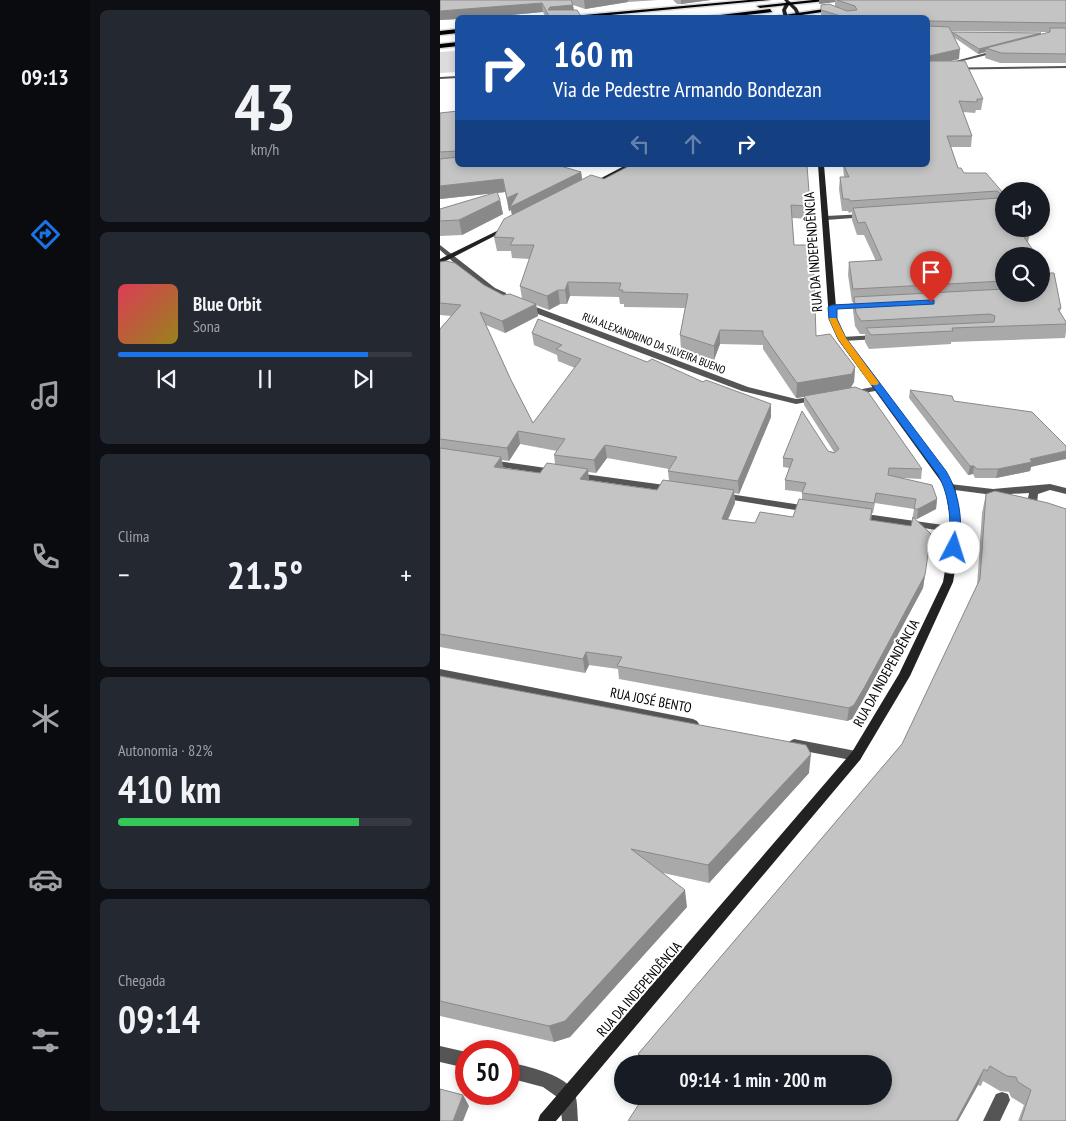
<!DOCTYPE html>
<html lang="pt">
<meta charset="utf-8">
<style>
:root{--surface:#171b24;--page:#242831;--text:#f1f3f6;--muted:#9ea1a6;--line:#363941;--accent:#1a73e8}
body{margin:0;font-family:"PT Sans Narrow",sans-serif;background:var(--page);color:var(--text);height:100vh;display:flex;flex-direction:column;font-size:19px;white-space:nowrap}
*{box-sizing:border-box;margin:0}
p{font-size:16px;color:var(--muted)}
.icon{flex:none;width:28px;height:28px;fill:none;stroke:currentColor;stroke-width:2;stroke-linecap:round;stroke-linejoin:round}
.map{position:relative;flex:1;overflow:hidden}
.drawer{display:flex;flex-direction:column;gap:10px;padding:10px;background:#0d0f14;width:350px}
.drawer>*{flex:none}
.banner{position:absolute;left:15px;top:15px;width:475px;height:152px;border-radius:8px;box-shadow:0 2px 8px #0003;background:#1a4fa0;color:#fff;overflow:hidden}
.controls{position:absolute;left:555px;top:182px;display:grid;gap:10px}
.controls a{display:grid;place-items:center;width:55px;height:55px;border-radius:50%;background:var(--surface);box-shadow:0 2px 8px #0003;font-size:25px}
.speed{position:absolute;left:15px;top:1040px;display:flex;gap:10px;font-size:25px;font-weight:700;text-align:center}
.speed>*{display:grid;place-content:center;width:65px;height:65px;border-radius:50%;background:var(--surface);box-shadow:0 2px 8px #0003;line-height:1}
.speed .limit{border:8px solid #d22;background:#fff;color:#111}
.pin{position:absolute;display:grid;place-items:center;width:42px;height:42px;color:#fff;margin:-51px -21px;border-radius:50% 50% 50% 0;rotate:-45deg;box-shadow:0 0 5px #0007}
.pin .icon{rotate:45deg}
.me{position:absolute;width:55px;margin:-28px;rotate:5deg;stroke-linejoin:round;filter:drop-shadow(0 0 4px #0008)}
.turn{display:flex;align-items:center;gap:18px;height:105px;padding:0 15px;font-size:22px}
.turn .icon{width:65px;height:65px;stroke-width:2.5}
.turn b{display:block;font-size:35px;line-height:42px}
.lanes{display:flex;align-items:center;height:48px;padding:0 15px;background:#0003;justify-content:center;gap:25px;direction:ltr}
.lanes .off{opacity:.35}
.big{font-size:38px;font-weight:700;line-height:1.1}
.drawer .card{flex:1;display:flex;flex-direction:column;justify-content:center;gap:8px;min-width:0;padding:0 18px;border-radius:8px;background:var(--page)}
.drawer .dial{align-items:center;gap:0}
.dial b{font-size:65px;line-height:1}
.song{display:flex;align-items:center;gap:15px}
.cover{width:60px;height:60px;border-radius:8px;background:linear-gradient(135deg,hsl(350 70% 55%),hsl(50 70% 35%))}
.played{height:5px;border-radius:2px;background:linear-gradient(90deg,var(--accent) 85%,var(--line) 85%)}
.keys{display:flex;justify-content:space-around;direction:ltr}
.heat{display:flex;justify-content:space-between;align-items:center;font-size:28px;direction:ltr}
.charge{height:8px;border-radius:4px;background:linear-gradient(90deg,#34c759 82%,var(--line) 0)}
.trip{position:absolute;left:174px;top:1055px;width:278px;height:50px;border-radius:25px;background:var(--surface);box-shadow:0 2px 8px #0003;font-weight:700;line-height:50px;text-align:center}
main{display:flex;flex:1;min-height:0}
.menu{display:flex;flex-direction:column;width:90px;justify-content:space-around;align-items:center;background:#090b0e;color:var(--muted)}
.menu .icon{width:35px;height:35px}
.menu .active{color:var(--accent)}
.menu b{font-size:22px;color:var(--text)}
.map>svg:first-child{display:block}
.green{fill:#dcdcdc}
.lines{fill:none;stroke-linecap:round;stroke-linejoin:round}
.primary-casing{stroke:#dbdbdb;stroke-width:3}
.minor{fill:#555;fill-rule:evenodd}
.tertiary{fill:#555;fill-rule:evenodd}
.secondary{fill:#222;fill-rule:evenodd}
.primary{fill:#000;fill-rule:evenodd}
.wall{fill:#a9a9a9;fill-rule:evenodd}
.shaded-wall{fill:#898989}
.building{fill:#c4c4c4;stroke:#898989}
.route{fill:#1a73e8;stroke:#114b97}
.slow{fill:#f59e0b}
.labels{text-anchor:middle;stroke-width:4;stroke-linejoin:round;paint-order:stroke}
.far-street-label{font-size:11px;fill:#000;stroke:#fff}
.street-label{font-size:14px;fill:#000;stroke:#fff}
</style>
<main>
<nav class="menu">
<b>09:13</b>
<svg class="icon active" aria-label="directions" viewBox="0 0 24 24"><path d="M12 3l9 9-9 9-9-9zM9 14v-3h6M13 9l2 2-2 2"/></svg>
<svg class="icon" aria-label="music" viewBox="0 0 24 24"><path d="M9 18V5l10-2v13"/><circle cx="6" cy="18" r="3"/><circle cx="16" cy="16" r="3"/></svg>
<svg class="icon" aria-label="phone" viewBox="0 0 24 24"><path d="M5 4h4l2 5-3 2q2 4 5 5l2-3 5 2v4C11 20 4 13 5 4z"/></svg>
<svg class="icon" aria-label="climate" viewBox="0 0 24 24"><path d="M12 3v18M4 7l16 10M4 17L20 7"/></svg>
<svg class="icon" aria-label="car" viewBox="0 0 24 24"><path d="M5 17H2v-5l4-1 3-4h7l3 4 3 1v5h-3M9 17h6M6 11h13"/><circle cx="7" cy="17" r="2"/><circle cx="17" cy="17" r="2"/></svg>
<svg class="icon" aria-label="filters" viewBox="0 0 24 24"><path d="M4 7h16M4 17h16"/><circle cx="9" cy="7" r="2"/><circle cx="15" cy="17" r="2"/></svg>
</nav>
<section class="drawer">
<div class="card dial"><b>43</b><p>km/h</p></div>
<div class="card">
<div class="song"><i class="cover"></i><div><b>Blue Orbit</b><p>Sona</p></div></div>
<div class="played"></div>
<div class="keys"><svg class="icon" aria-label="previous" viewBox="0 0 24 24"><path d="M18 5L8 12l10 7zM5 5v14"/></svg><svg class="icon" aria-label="pause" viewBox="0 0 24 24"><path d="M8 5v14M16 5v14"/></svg><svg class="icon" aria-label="next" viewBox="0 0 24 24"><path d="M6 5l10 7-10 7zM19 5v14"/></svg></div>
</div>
<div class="card"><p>Clima</p>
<div class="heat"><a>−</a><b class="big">21.5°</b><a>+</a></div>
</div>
<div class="card"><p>Autonomia · 82%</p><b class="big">410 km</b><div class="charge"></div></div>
<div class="card"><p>Chegada</p><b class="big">09:14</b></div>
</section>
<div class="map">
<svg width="626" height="1121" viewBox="0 0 626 1121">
<rect width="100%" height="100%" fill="#fff"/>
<path class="green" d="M16 51 17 72 0 73V52Z"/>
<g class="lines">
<g class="primary-casing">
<path id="primary" d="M309 0H330L138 18H111Z
M373 0H394L320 8 317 6Z
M398 7 396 10 341 18H324Z
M330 9 332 12 279 18H255Z
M18 29V33L0 35V31Z
M18 42V46L0 48V44Z"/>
</g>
<path class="minor" d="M557 50 559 52 506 65 504 64Z
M18 76V78L0 79V77Z
M425 214 428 216 427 217 386 220 383 218 386 216Z
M0 245 55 288 66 293V297C49 298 14 262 0 250Z
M426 303 430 305 429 307 392 309 388 307 392 305Z
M82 304H88L308 387 356 399 378 396 382 398 378 400 356 404 302 391 82 308Z
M437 335H440V339L402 341 398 339 402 337Z
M438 386 442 388 441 390 412 395 408 393 412 391Z
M50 460 113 469 118 472 113 475 47 465 46 463Z
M137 473 232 486 237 489 232 492 134 478 132 476Z
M510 484 553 489 610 484 626 488V494L610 490 598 494 597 503 602 511 597 514 594 513 587 503 589 493 553 495 507 489 505 487 507 485Z
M283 493 368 506 373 509 368 512 280 498 278 496 280 494Z
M419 513 517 527 522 530 517 533 416 518 414 516Z
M0 669 253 719 257 721 259 724 257 727 253 729 0 677Z
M354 739 416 751 420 752 422 756 420 760 416 761 354 749 350 747 348 744 350 741Z
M0 1046 26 1052V1068L0 1062Z
M69 1062C88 1067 121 1073 133 1090 138 1097 137 1112 138 1121H122L120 1099 103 1087 69 1078Z
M562 1092 568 1094 570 1100 560 1121H543L556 1094Z"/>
<path class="tertiary" d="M626 66V68L488 70V68Z"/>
<path class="secondary" d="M344 0H348L357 8 362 18H358L354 10 349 5 346 10 348 18H344L342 10 346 2Z
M186 165H193L153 186 148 185Z
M378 165H384L397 319 406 339 505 472 515 487 522 530 513 582 470 676 420 760 116 1121H98L100 1115 412 752 459 674 503 582 512 530 505 487 399 341 389 319Z
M67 226 72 227 0 264V259Z"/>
<use href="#primary" class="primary"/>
</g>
<path class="wall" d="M0 0H218L188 2 145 9 133 5 134 10 142 18H106L103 12 36 18H18V19L0 20Z
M233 0H271L241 4H237Z
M379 0H626V63H560L545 58 546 52 538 54 515 38 519 59 508 61 543 99 541 110H536L535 113 523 112 532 136 531 147H511L518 168 524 173H546L590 233 588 242 564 256V294H601V263L621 308 620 312 626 322V332L625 338 511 342V344L429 349 425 342V334H420L415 326 413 310V302H412L408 275 409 262 436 261 424 235H417L412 220V212L409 213 408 211H402L399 189 400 177H404L403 165H488V18H381V5L395 6V2L379 4ZM511 31 609 32 601 35V33L512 32Z
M18 111V165L141 172 142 180 164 179 370 206V219L352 218 354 245 376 336 415 367 414 382 411 387 482 469 481 479 463 478 497 499 496 509 477 519H475L485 575 483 588 412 719 407 721 179 679 178 669 149 665 145 673 0 647V329L11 316 0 315V262L63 295 82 299 80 286 90 259 72 258 71 251H57L54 237 72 215 71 210 69 211 65 192 57 193 60 200 63 214 22 235 0 236V209L55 193 0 199V113ZM130 296 179 297 180 304H184V307L245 308 240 335 241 350 274 360 280 344 323 345V349L356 398 364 397V405L394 452 388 451 343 458V467L349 468 345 480V490L362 492V499L353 517 315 523 288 520 295 503 294 493 299 494 331 417V404L263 382 207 362 92 333 94 345 117 355 118 361 135 368 93 423 71 380 46 325 65 333 98 316 96 305 109 310 120 304H127ZM80 444 117 451 114 455 115 464 100 473 63 468 61 460 69 461ZM167 458 229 469 228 471 229 481 217 490 149 480 148 472 156 473ZM435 503 474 509 471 526 431 521 432 513H433Z
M470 390 514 401 591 467 590 471 556 478H535L533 474 528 475 469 398Z
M546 494 626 1121H578L584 1105 571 1097 569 1092 560 1091 543 1081 541 1086 538 1085 518 1121H188L442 1064H200L198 1054 462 744 537 586 542 513Z
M0 676 369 773 269 883 223 873 247 907 130 1037 114 1042 0 1016Z"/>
<path class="shaded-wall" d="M144 0H188V2L145 9Z
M241 0H271L241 4Z
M379 0H395V2L379 4Z
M102 3 103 12 36 18H18V19L0 20V11Z
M133 5 134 14 108 10 110 7Z
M601 33 600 38 546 48V52L538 54 539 49Z
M520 49 519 59 488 66V61L489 56Z
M141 172 143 185 73 220 71 210 69 211 67 198 78 193Z
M63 179 65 192 0 199V186Z
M60 200 63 214 22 235 19 220Z
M128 282 130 296 127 304 125 290Z
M118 290 120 304 109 310 107 296Z
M96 304 98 316 65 333 62 321Z
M280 330V344L274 360V346Z
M415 367 414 382 410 389 356 398 357 383Z
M331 404V417L299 494 298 481Z
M78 431 80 444 69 461 67 448Z
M165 445 167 458 156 473 154 460Z
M626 451V459L591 467 590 471 556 478 558 469 590 459Z
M61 457 64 470 54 467Z
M530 466H534L533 474 528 475Z
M148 469 149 482 140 479Z
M294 490 295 503 282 532V519Z
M497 499 496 509 477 519 478 509Z
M485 575 483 588 422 702 412 719 407 721 409 708Z
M146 652 149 665 145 673 143 659Z
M371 754 369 773 269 883 268 865Z
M245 890 247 907 130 1037 114 1042 109 1026Z
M544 1069 538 1085 518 1121H516Z
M23 1095 29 1106 23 1121H13Z"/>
<path class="building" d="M0 0H131L133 5 110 7 108 10H137L142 18H110L102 3 0 11Z
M397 0H626V23L488 21 489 26 509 27 520 49 489 56 488 61H525L543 99H537V102L519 101 532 136H507L518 168H521L524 173H546L564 194V229H587L590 233 582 234 597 256H564V281L413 289 409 262 442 260 425 222 418 223 413 208 559 198 561 194 557 191 410 201 409 199H403L400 177H409L405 168V165H488V18H407L381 10V5L389 4 407 11 417 10 415 6Z
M610 28H626V54L561 53 546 48 610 32Z
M512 32 601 33 539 49Z
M18 111V151L0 152V113Z
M18 157V165H117L141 172 70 207 78 193 67 198 63 179 0 186V159Z
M191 165H367L370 206 351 205 354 245H373L376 336 390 334 415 367 412 374 357 383 323 335V331L280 330 274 346 240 335 248 294 182 292 183 290H179L181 283 128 282 125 290H118L107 296 80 286 94 245H70L74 238 54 237 64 219 151 175 164 179Z
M57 192 60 200 19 220 0 221V209Z
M6 261 15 263 44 285 63 295 70 294 96 304 62 321 40 312 71 380 93 423 141 359 116 349 122 345 92 333 98 319 207 362 212 359 263 382 266 380 331 404 298 481 228 471 237 457 165 445 154 460 114 455 125 439 78 431 67 448 0 439V329L21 305 0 303V262Z
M601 263 608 273H614L621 308 618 309 626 322V324L512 328 513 331 431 335 426 328 554 322 555 316 550 314 421 321 416 313 414 297 564 289V294H601V287H606L608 281 601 279Z
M415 387 428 392 482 469 449 468 448 475 492 485 497 499 478 509H474L476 499 436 493 434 503 362 493 366 483 345 480 353 459 343 458 362 411 388 451 394 453 399 449 364 396Z
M470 390 512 396 514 401 592 412 626 446V451L590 459 592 462 558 469H537L534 466H530Z
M0 448 61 457 54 467 100 473 107 463 148 469 140 479 167 483 217 490 223 480 294 490 282 519 315 523 320 512 353 517 359 499 432 509 430 520 471 526 473 517 491 534 485 575 424 688 414 705 409 708 177 666 182 657 146 652 143 659 0 634Z
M555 491 608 503 626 509V1121H582L581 1120 591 1090 578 1082 576 1077 567 1076 550 1066 547 1071 544 1069 516 1121H188L204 1096H442V1064H215L198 1054 462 744 540 579 546 494Z
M0 676 366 745 371 754 268 865 191 849 245 890 125 1021 109 1026 0 1001Z
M0 1089 23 1095 13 1121H0Z"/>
<path class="route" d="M491 300H494V304L397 309V319L406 338 506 471C520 494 523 523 519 548L514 552 508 548C512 524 510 496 498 475L398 339 389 319 388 307 392 305Z"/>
<path class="slow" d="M390 318H396L406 338 439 383 437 385H431L398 339 389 319Z"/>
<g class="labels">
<g class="far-street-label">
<text transform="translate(214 343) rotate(21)" y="4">RUA ALEXANDRINO DA SILVEIRA BUENO</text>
</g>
<g class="street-label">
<text transform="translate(373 252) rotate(-94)" y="5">RUA DA INDEPENDÊNCIA</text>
<text transform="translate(446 673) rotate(-61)" y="5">RUA DA INDEPENDÊNCIA</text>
<text transform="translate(211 700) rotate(11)" y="5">RUA JOSÉ BENTO</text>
<text transform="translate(199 989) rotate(-49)" y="5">RUA DA INDEPENDÊNCIA</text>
</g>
</g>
</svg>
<div class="controls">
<a><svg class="icon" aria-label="sound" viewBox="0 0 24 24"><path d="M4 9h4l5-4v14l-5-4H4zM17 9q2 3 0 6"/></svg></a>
<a><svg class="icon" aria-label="search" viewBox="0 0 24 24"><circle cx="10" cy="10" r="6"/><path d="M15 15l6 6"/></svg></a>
</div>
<div class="speed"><div class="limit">50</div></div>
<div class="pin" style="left:491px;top:302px;background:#d93025"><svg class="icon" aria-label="arrive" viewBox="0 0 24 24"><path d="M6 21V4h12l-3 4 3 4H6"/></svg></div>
<svg class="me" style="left:514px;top:548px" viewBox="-20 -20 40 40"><circle r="19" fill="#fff"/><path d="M0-13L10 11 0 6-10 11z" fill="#1a73e8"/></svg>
<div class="trip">09:14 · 1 min · 200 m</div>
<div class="banner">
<div class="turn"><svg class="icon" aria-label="right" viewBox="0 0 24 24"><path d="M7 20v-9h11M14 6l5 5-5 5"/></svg><div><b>160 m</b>Via de Pedestre Armando Bondezan</div></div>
<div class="lanes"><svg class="icon off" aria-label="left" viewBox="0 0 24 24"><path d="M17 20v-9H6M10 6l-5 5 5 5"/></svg><svg class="icon off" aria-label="ahead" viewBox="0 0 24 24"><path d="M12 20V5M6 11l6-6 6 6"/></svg><svg class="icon" aria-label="right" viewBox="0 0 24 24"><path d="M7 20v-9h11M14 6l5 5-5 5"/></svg></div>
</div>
</div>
</main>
